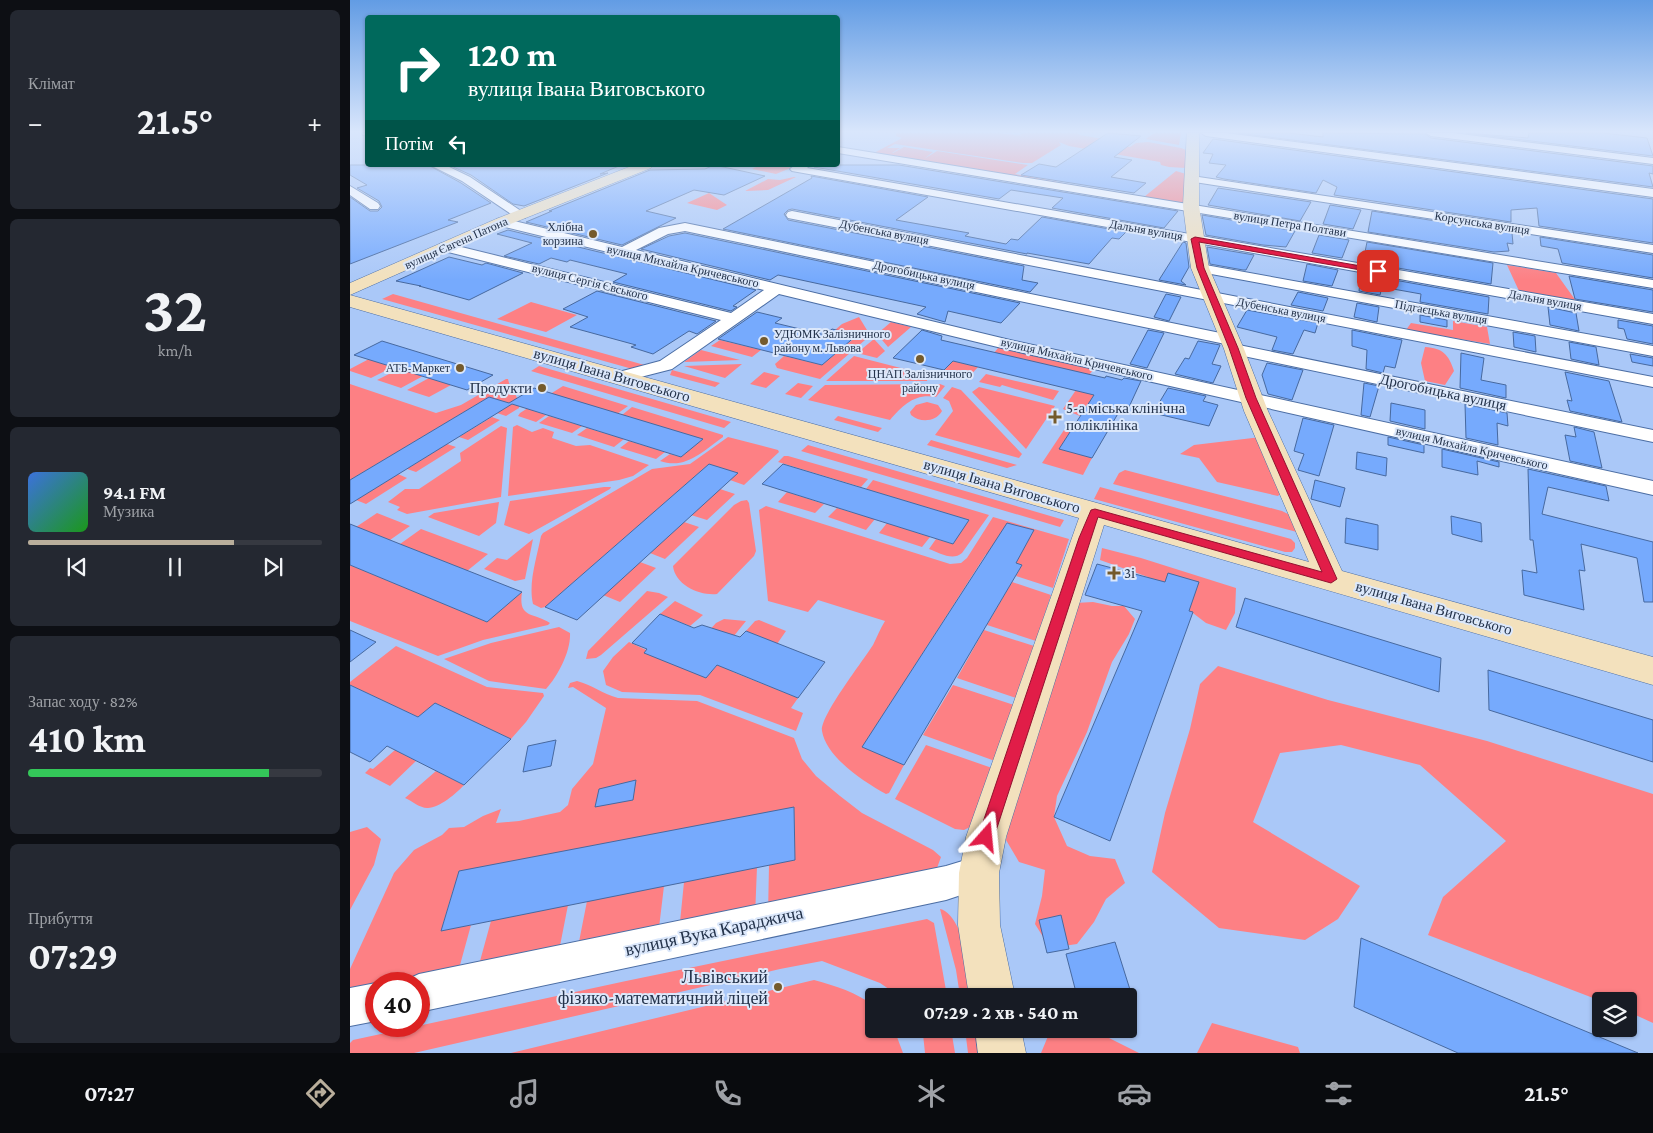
<!DOCTYPE html>
<html lang="uk">
<meta charset="utf-8">
<style>
:root{--surface:#171b24;--page:#242831;--text:#f1f3f6;--muted:#9ea1a6;--line:#363941;--accent:#b9ae9b}
body{margin:0;font-family:"Crimson Pro",serif;background:var(--page);color:var(--text);height:100vh;display:flex;flex-direction:column;font-size:19px;white-space:nowrap}
*{box-sizing:border-box;margin:0}
p{font-size:16px;color:var(--muted)}
.icon{flex:none;width:28px;height:28px;fill:none;stroke:currentColor;stroke-width:2;stroke-linecap:round;stroke-linejoin:round}
.map{position:relative;flex:1;overflow:hidden}
.drawer{display:flex;flex-direction:column;gap:10px;padding:10px;background:#0d0f14;width:350px}
.drawer>*{flex:none}
.top-card{position:absolute;left:15px;top:15px;width:475px;height:152px;border-radius:5px;box-shadow:0 1px 4px #0004;background:#00695c;color:#fff;overflow:hidden}
.buttons{position:absolute;left:1242px;top:992px;display:grid;gap:10px}
.buttons a{display:grid;place-items:center;width:45px;height:45px;border-radius:5px;background:var(--surface);box-shadow:0 1px 4px #0004;font-size:25px}
.speed{position:absolute;left:15px;top:972px;display:flex;gap:10px;font-size:25px;font-weight:700;text-align:center}
.speed>*{display:grid;place-content:center;width:65px;height:65px;border-radius:50%;background:var(--surface);box-shadow:0 1px 4px #0004;line-height:1}
.speed .limit{border:8px solid #d22;background:#fff;color:#111}
.pin{position:absolute;display:grid;place-items:center;width:42px;height:42px;color:#fff;margin:-21px;border-radius:10px;box-shadow:0 2px 8px #0006}
.me{position:absolute;width:55px;margin:-28px;rotate:18deg;stroke-linejoin:round;filter:drop-shadow(0 0 4px #0008)}
.turn{display:flex;align-items:center;gap:18px;height:105px;padding:0 20px;font-size:22px}
.turn .icon{width:65px;height:65px;stroke-width:2.5}
.turn b{display:block;font-size:35px;line-height:42px}
.then{display:flex;align-items:center;height:48px;padding:0 20px;background:#0003;gap:10px;font-size:19px}
.big{font-size:38px;font-weight:700;line-height:1.1}
.drawer .card{flex:1;display:flex;flex-direction:column;justify-content:center;gap:8px;min-width:0;padding:0 18px;border-radius:8px;background:var(--page)}
.drawer .dial{align-items:center;gap:0}
.dial b{font-size:65px;line-height:1}
.song{display:flex;align-items:center;gap:15px}
.cover{width:60px;height:60px;border-radius:8px;background:linear-gradient(135deg,hsl(220 70% 55%),hsl(120 70% 35%))}
.played{height:5px;border-radius:2px;background:linear-gradient(90deg,var(--accent) 70%,var(--line) 70%)}
.keys{display:flex;justify-content:space-around;direction:ltr}
.heat{display:flex;justify-content:space-between;align-items:center;font-size:28px;direction:ltr}
.charge{height:8px;border-radius:4px;background:linear-gradient(90deg,#34c759 82%,var(--line) 0)}
.trip{position:absolute;left:515px;top:988px;width:272px;height:50px;border-radius:5px;background:var(--surface);box-shadow:0 1px 4px #0004;font-weight:700;line-height:50px;text-align:center}
.tab-bar{display:flex;height:80px;justify-content:space-around;align-items:center;background:#090b0e;color:var(--muted)}
.tab-bar .icon{width:35px;height:35px}
.tab-bar .selected{color:var(--accent)}
.tab-bar b{font-size:22px;color:var(--text)}
main{display:flex;flex:1;min-height:0}
.map>svg:first-child{display:block}
.green{fill:#fd8084}
.building{fill:#76aafd;stroke:#47699f}
.lines{fill:none;stroke-linecap:round;stroke-linejoin:round}
.street-casing{stroke:#4c6ea4;stroke-width:2}
.secondary-casing{stroke:#4c6ea4;stroke-width:1}
.street{fill:#fff;fill-rule:evenodd}
.secondary{fill:#f3e1bd;fill-rule:evenodd}
.route{fill:#e11d48;stroke:#92132f}
.poi-dot{fill:#745a2c;stroke:#dce8fb;stroke-width:2}
.labels{text-anchor:middle;stroke-width:4;stroke-linejoin:round;paint-order:stroke}
.far-street-label{font-size:12px;fill:#24334b;stroke:#dce8fb}
.far-poi-label{font-size:12px;fill:#24334b;stroke:#dce8fb;text-anchor:end}
.street-label{font-size:15px;fill:#24334b;stroke:#dce8fb}
.poi-label{font-size:15px;fill:#24334b;stroke:#dce8fb;text-anchor:start}
.near-street-label{font-size:18px;fill:#24334b;stroke:#dce8fb}
.near-poi-label{font-size:18px;fill:#24334b;stroke:#dce8fb;text-anchor:end}
</style>
<main>
<section class="drawer">
<div class="card"><p>Клімат</p>
<div class="heat"><a>−</a><b class="big">21.5°</b><a>+</a></div>
</div>
<div class="card dial"><b>32</b><p>km/h</p></div>
<div class="card">
<div class="song"><i class="cover"></i><div><b>94.1 FM</b><p>Музика</p></div></div>
<div class="played"></div>
<div class="keys"><svg class="icon" aria-label="previous" viewBox="0 0 24 24"><path d="M18 5L8 12l10 7zM5 5v14"/></svg><svg class="icon" aria-label="pause" viewBox="0 0 24 24"><path d="M8 5v14M16 5v14"/></svg><svg class="icon" aria-label="next" viewBox="0 0 24 24"><path d="M6 5l10 7-10 7zM19 5v14"/></svg></div>
</div>
<div class="card"><p>Запас ходу · 82%</p><b class="big">410 km</b><div class="charge"></div></div>
<div class="card"><p>Прибуття</p><b class="big">07:29</b></div>
</section>
<div class="map">
<svg width="1303" height="1053" viewBox="0 0 1303 1053">
<rect width="100%" height="100%" fill="#aac8f8"/>
<path class="green" d="M546 133H649L686 138 654 133 669 135 673 133H727L730 135 765 141V144L780 147 786 143 798 142 831 148 836 150V168L819 167 811 165 810 162 719 146 709 142 711 145 682 163H673L545 144 537 148H550L542 153H543L554 147 583 152 574 159 587 151 678 165 665 174 718 184 716 186 524 153 552 138 546 136Z
M804 133H831L829 145 796 139Z
M410 165H441L443 167 426 174 402 169Z
M826 171 836 174V203L731 188 794 197Z
M444 177H446L418 190 395 191 418 179 430 180Z
M359 193 377 205 367 210 337 203Z
M1157 265 1206 273 1226 301 1169 291Z
M43 294 298 366 289 369 279 368 32 299Z
M181 302 227 315 196 332 147 319Z
M509 317 520 335 515 337V340L470 379 427 368 425 364 434 356 472 365 507 336 485 330 492 324Z
M1103 321 1137 327 1140 344 1056 330 1061 323 1103 330Z
M541 322 561 327 538 347 527 334Z
M524 339 535 351 527 358 507 353Z
M370 340 411 350 402 357 361 346Z
M1075 347C1093 348 1099 355 1104 371L1095 385 1075 381 1071 363Z
M648 348H659L745 368 739 375 644 353Z
M351 350 390 360 334 362Z
M504 356 578 375 577 381H476Z
M19 359 43 367 21 378 0 371V369Z
M603 361 628 367 618 378 593 372Z
M392 364 375 378 334 366Z
M189 366 381 422 374 428 181 371Z
M49 369 73 376 51 388 27 380Z
M322 370 370 383 365 387 320 375Z
M414 372 430 376 416 388 400 384Z
M636 374 709 391 703 400 652 385 650 387 629 382Z
M79 378 101 385 79 397 57 390Z
M156 379H158C160 390 170 396 169 408L156 416 147 413 161 404 139 397 0 480V384L86 413 111 405Z
M448 383 463 386 451 398 435 394Z
M590 384 595 386 586 397C565 393 553 405 540 420L458 400 475 385Z
M213 386 278 406 267 414 184 411 196 415 186 422 168 416 170 413Z
M602 387 611 390 672 454 669 458 585 435 603 411 599 401 593 398Z
M629 387 705 406 676 449 622 392Z
M726 390 744 395 730 416 713 409Z
M577 402 588 405 592 411C586 422 570 423 561 415L560 412 566 405Z
M282 407 373 435V437C353 451 336 470 310 461L320 454 331 457 352 439 272 415Z
M199 416 232 426 222 433 189 423Z
M488 416 532 428 528 432 484 420Z
M142 417 150 420 118 440 109 437Z
M167 425 182 432 193 428 204 432 202 438 226 446 240 445 299 465 283 476 269 480 158 496 163 427Z
M151 426 157 428 151 497 57 514 47 510 50 507 38 502 55 489H69L111 461 110 453Z
M237 428 274 439 264 447 227 435Z
M714 430 721 431 710 449 742 458 733 475 692 463Z
M378 437 428 450 429 452 394 485 380 480 359 464 195 607 191 608 183 604C178 583 187 557 191 536L193 533 302 469 340 464Z
M911 437 930 494 928 496 867 482 849 458 830 454 844 445Z
M581 440 667 465 657 468 577 445Z
M279 441 315 452 306 459 270 448Z
M97 444 106 447 66 472 57 469Z
M458 445 714 520 710 527 451 451Z
M434 456H438L518 479 511 487 428 462Z
M775 470 932 511 938 514 947 532 763 484 769 473Z
M48 474 57 478 16 504 6 500Z
M523 480 639 515 612 553C603 561 589 553 579 549L586 539 603 544 619 520 516 489Z
M254 487H261L260 489 179 534 154 525 160 501Z
M750 487 941 539 945 543V548L942 552H935L744 499Z
M370 489 385 494 357 520 341 515Z
M437 492 474 504 465 513 428 502Z
M397 500 399 503 406 551 404 556 367 594C350 596 325 585 323 566L384 505 391 501Z
M149 502 146 523 129 536 78 517 84 513Z
M416 506 600 564 611 563 617 558 643 517 719 539 703 588 666 576 672 565 636 554 513 746 554 765 539 793 536 794C514 782 476 757 472 731 470 716 513 661 523 645 527 637 530 629 535 621L468 600 458 612 418 601 409 510Z
M487 508 525 519 516 530 478 517Z
M27 513 60 526 40 540 6 527Z
M334 522 349 527 315 559 300 553Z
M537 523 580 537 572 547 529 533Z
M71 529 138 554 117 571 50 544Z
M183 539 175 579 165 581 134 569 147 558 157 560Z
M752 548 791 558 886 588 885 613 876 630 856 623 835 607 800 594 798 577 750 560Z
M290 562 306 568 270 602 253 595Z
M0 565 137 622 172 592C168 619 183 612 200 623L198 625 133 640 88 656 0 621Z
M662 582 701 595 686 641 637 625Z
M297 591 309 593 318 597 251 655 246 658 236 659 238 651Z
M325 601 353 615 340 626 310 614Z
M743 602 762 606H774L785 619 779 634 762 662 737 732 707 796 704 817 717 846 740 856 765 859 775 883 756 899 744 922 727 944 700 948 685 924 692 896 695 870 669 862 656 840 660 817 725 603Z
M374 619 396 621 379 642 357 633 366 623Z
M409 620 436 631 427 644 396 631 405 621Z
M209 627 220 633C221 651 208 676 196 689L139 681 94 659 141 643Z
M634 630 684 646 666 698 607 678Z
M279 642 356 678 370 662 383 672 448 698 441 708 453 713 446 731 350 695 272 692 256 685 253 671 263 657Z
M46 646 137 687 193 693 194 696 176 722 161 739 85 703 68 717 0 685V682Z
M868 666 978 700 1137 741 1303 794V1023L1279 1012V1001H1251L1078 935 1093 897 1156 841 1070 765 991 745 930 753 903 822 1010 886 988 919 955 940 869 928 802 872 815 813 840 729 850 684Z
M227 681C242 685 253 694 268 698L347 701 444 738 452 759 466 776 490 796 512 813 583 850 591 857 587 868 418 915 419 865 445 859 444 811 438 809 103 890 93 924 98 929 121 925 107 976 67 984H26V992L0 997V969L44 873 64 850 92 835 99 828 114 827 133 816 151 809 146 823 169 821 210 812 218 805 222 789 243 764 256 708 223 687 218 688 220 683Z
M603 685 664 705 645 761 573 735Z
M576 745 642 768 620 827 614 830 605 829 545 799Z
M45 750 66 761 40 786 15 773 20 768 23 769Z
M86 771 114 785C107 793 88 809 77 808 70 808 62 801 55 798Z
M17 827 31 839 24 865 0 910V832Z
M407 867 405 917 329 932 334 882Z
M314 886 308 936 227 952 237 901Z
M218 905 208 956 127 972 141 921Z
M590 909C612 913 624 978 627 996H610L606 970Z
M577 919 584 923 597 996H549L530 983 472 961 430 969 64 1053H0V1043L3 1040 276 981Z
M464 980C486 986 506 992 524 1006V1029H544L553 1053H161Z
M862 1023 948 1047 950 1053H847Z
M571 1029H601L605 1053H575L573 1034Z
M615 1029H632L637 1053H618Z
M701 1029H741L789 1053H691Z"/>
<path class="building" d="M758 133 791 136 764 157 782 160 761 177 796 183 784 193 671 175 689 164 706 167Z
M888 133H939L973 137V133L1075 134 1081 138 1303 166V174L1299 173 1303 187Z
M1116 133 1178 138 1179 133H1253L1297 138 1303 156Z
M863 139 1303 199V243L1189 226 1187 208 1161 210V222L984 195 987 187 973 180 966 193 874 179 866 177 876 165 859 163 863 154 853 153Z
M0 165H78L111 183 141 203 98 220 108 222 0 264V197L20 211H28L32 207 29 201 7 188 17 185 0 175Z
M99 165H269V166L250 174 258 173 174 206 163 204 121 175Z
M364 165 415 176 374 195 344 190 296 211 326 218 272 245 176 222 202 211H199L300 170 355 169Z
M468 165H549L828 211 814 228 702 208 713 198 661 190 649 199 464 167Z
M461 176 578 197 546 220 619 233 615 236 656 244 661 239 668 240 692 217 776 232 769 239 762 238 739 264 677 253V254L442 209 438 210 434 214 438 220 674 266 672 280 688 283 680 292 373 229 462 178Z
M868 188 961 202 950 221 858 205Z
M980 205 1011 210 1003 229 973 224Z
M1022 211 1162 233 1163 244 1157 243 1159 251 1144 252 1018 232Z
M852 215 945 231 936 247 913 245 856 235Z
M158 230 406 290 383 306 387 307 381 311 263 282 277 274 220 260 217 262 201 258 189 264 154 256 182 243 147 234Z
M335 233 670 303 651 323 598 311 595 322 567 314 576 307 428 275 420 280 291 249 319 236Z
M969 235 999 240 992 258 962 253Z
M1190 237 1303 255V278L1212 263 1208 249 1191 246Z
M833 242 836 243 839 267 831 281 836 285 809 280Z
M1017 242 1143 263 1141 284 1013 262Z
M857 247 904 255 896 270H893L860 264Z
M99 257 132 265 136 263 173 273 119 300 69 286H71L46 281Z
M957 264 988 270 982 286 953 281Z
M1011 274 1139 297 1138 314 1070 302 1071 294 1032 287 1030 295 1009 291Z
M1219 276 1303 290V312L1225 299Z
M247 291 366 321 347 334 339 331 303 354 281 347 286 345 220 327 238 317 213 309Z
M948 292 978 298 973 311 941 305Z
M816 294 831 297 819 321 804 317Z
M1007 303 1029 307 1027 322 1004 317Z
M1198 307 1226 313 1229 331 1200 325Z
M897 310 968 323 965 333 954 330 943 354 922 350 927 337 887 327Z
M407 312 432 318 425 323 475 335 482 329 507 335 472 365 368 339Z
M1070 315 1097 320V327L1070 322Z
M1268 320 1303 326V344L1277 339 1274 329 1268 328Z
M572 330 592 336 591 340 755 378 756 376 772 380 774 378 791 381 779 407 773 405 742 458 709 449 744 395 603 361 594 370 543 358Z
M798 330 814 333 797 368 780 364Z
M1002 330 1052 340 1045 368 1035 366 1033 373 1016 369 1017 350 1002 346Z
M1163 332 1185 336 1186 352 1164 347Z
M32 341 143 375 117 390 4 355Z
M848 341 870 345 862 364 871 366 863 383 825 374 835 358 839 359Z
M1219 342 1246 347 1249 365 1221 359Z
M1111 353 1134 358 1131 380 1156 385V398L1110 388Z
M1280 354 1303 358V366L1282 362Z
M917 363 953 370 942 400 918 394 912 375Z
M1215 372 1259 381 1272 422 1220 411 1217 400 1222 401Z
M1014 383 1029 386 1020 417 1011 415Z
M184 388 353 439 331 457 162 404 0 504V480L139 397 159 403Z
M818 388 856 396 853 401 868 405 859 426 803 413Z
M1041 403 1075 410V429L1040 421Z
M1115 404 1157 413 1158 426 1147 423 1148 445 1116 438Z
M953 418 984 425 969 476 948 470 954 454 944 451Z
M1224 427 1244 432 1252 468 1220 461 1215 435 1226 437Z
M1038 437 1074 445V453L1038 445Z
M1092 449 1149 462V467L1127 461 1128 475 1092 467Z
M1007 452 1037 458 1036 476 1006 469Z
M359 464 388 473 227 620 195 607Z
M433 464 516 489 619 520 603 544 412 484Z
M1178 469 1256 486 1259 501 1198 487 1192 514 1303 542V602H1294L1287 558 1231 544 1235 571 1229 570 1234 610 1174 595 1172 570 1187 573 1183 540H1180Z
M965 480 995 488 990 507 961 499Z
M1101 516 1131 523 1132 542 1102 534Z
M996 518 1028 525V550L995 543Z
M657 523 684 530 666 563 672 565 554 765 512 747Z
M0 524 50 544 172 592 137 622 0 565Z
M747 564 815 582 818 573 849 582 839 611 843 612 760 841 704 817 792 611 735 595Z
M895 598 1091 658 1089 692 886 627Z
M310 614 344 628 352 625 390 637 396 631 475 662 448 698 367 665 356 678 294 653 297 649 282 643Z
M0 630 26 642 0 662Z
M1138 670 1303 720V762L1139 710Z
M0 685 68 717 85 703 161 739 114 785 37 746 20 762 0 752Z
M206 740 201 766 173 772 178 746Z
M286 780 283 800 245 807 249 789Z
M444 807 445 860 91 931 109 871Z
M711 915 719 949 697 953 689 920Z
M1011 938 1288 1053H1108L1004 1007Z
M765 942 782 996H727L716 954Z"/>
<g class="lines">
<g class="street-casing">
<path id="street" d="M12 133H18V136L13 135Z
M851 133H876L1303 189V197L856 136Z
M1076 133H1103L1303 158V164L1081 136Z
M488 147 1303 280V288L488 153Z
M80 165H95L120 177 177 215 175 218H167L112 181Z
M445 165H460L457 168 1303 314V324L442 171 440 169Z
M842 176 1303 245V253L838 181 836 179 838 177Z
M0 186 28 203 30 206 28 209H20L0 195Z
M442 211 1303 377V387L438 218 436 215 438 212Z
M152 218 272 247 309 228 335 223 880 335 886 336 888 340 884 344 1303 430V442L884 354 878 353 876 349 880 345 335 231 318 234 286 250 660 340 1303 481V495L660 350 429 294 322 369 271 382 265 381 262 377 265 373 310 361 371 320 90 250 88 247 90 244 95 243 381 313 414 290 147 225 146 222 147 219Z
M850 264 1303 346V356L845 271 843 268 845 265Z
M629 856 641 861 646 873 641 885 596 900 69 1012V984H54L56 980 69 974 596 866Z
M26 983V1021L0 1026V988Z"/>
</g>
<g class="secondary-casing">
<path id="secondary" d="M837 133H849V206L859 268 894 349 918 411 992 571 1303 657V685L754 525 656 837 649 873 650 925 665 996H619L608 925 609 873 616 837 729 518 0 307V283L146 219 284 165H303L301 168 158 225 0 295 959 562 894 411 874 349 841 268 833 206Z
M625 1029H671L676 1053H628Z"/>
</g>
<use href="#street" class="street"/>
<use href="#secondary" class="secondary"/>
</g>
<linearGradient id="sky" x2="0" y2="1"><stop stop-color="#629ce4"/><stop offset="0.47" stop-color="#d9e6fc"/><stop offset="1" stop-color="#d9e6fc" stop-opacity="0"/></linearGradient>
<rect width="1303" height="280" fill="url(#sky)"/>
<path class="route" d="M845 237 1028 269 1031 271 1028 273 849 242 854 268 888 348 906 398 987 579 981 583 748 517 644 837 642 842 636 845 630 842 628 837 729 538 741 510 745 509 972 572 896 398 879 348 847 268 841 239Z"/>
<g class="poi-dot">
<circle cx="243" cy="234" r="5"/>
<circle cx="414" cy="341" r="5"/>
<circle cx="570" cy="359" r="5"/>
<circle cx="110" cy="368" r="5"/>
<circle cx="192" cy="388" r="5"/>
<path d="M702.5 409.5h5v5h5v5h-5v5h-5v-5h-5v-5h5z"/>
<path d="M761.5 565.5h5v5h5v5h-5v5h-5v-5h-5v-5h5z"/>
<circle cx="428" cy="987" r="5"/>
</g>
<g class="labels">
<g class="far-street-label">
<text transform="translate(1132 223) rotate(9)" y="4">Корсунська вулиця</text>
<text transform="translate(940 224) rotate(9)" y="4">вулиця Петра Полтави</text>
<text transform="translate(796 230) rotate(10)" y="4">Дальня вулиця</text>
<text transform="translate(534 232) rotate(11)" y="4">Дубенська вулиця</text>
<text transform="translate(106 243) rotate(-24)" y="4">вулиця Євгена Патона</text>
<text transform="translate(333 266) rotate(13)" y="4">вулиця Михайла Кричевського</text>
<text transform="translate(574 275) rotate(12)" y="4">Дрогобицька вулиця</text>
<text transform="translate(240 282) rotate(14)" y="4">вулиця Сергія Євського</text>
<text transform="translate(1195 300) rotate(10)" y="4">Дальня вулиця</text>
<text transform="translate(931 310) rotate(11)" y="4">Дубенська вулиця</text>
<text transform="translate(1091 312) rotate(10)" y="4">Підгаєцька вулиця</text>
<text transform="translate(727 359) rotate(13)" y="4">вулиця Михайла Кричевського</text>
<text transform="translate(1122 448) rotate(13)" y="4">вулиця Михайла Кричевського</text>
</g>
<g class="far-poi-label">
<text x="233" y="231">Хлібна<tspan x="233" dy="14">корзина</tspan></text>
<text x="424" y="338" text-anchor="start">УДЮМК Залізничного<tspan x="424" dy="14">району м. Львова</tspan></text>
<text x="100" y="372">АТБ-Маркет</text>
<text x="570" y="378" text-anchor="middle">ЦНАП Залізничного<tspan x="570" dy="14">району</tspan></text>
</g>
<g class="street-label">
<text transform="translate(262 375) rotate(16)" y="5">вулиця Івана Виговського</text>
<text transform="translate(1093 392) rotate(12)" y="5">Дрогобицька вулиця</text>
<text transform="translate(652 486) rotate(16)" y="5">вулиця Івана Виговського</text>
<text transform="translate(1084 608) rotate(16)" y="5">вулиця Івана Виговського</text>
</g>
<g class="poi-label">
<text x="182" y="393" text-anchor="end">Продукти</text>
<text x="716" y="413">5-а міська клінічна<tspan x="716" dy="17">поліклініка</tspan></text>
<text x="774" y="578">3і</text>
</g>
<g class="near-street-label">
<text transform="translate(364 931) rotate(-12)" y="6">вулиця Вука Караджича</text>
</g>
<g class="near-poi-label">
<text x="418" y="983">Львівський<tspan x="418" dy="21">фізико-математичний ліцей</tspan></text>
</g>
</g>
</svg>
<div class="buttons">
<a><svg class="icon" aria-label="layers" viewBox="0 0 24 24"><path d="M12 4l9 5-9 5-9-5zM3 14l9 5 9-5"/></svg></a>
</div>
<div class="speed"><div class="limit">40</div></div>
<div class="pin" style="left:1028px;top:271px;background:#d93025"><svg class="icon" aria-label="arrive" viewBox="0 0 24 24"><path d="M6 21V4h12l-3 4 3 4H6"/></svg></div>
<svg class="me" style="left:636px;top:837px" viewBox="-20 -20 40 40"><path d="M0-17L14 15 0 8-14 15z" fill="#e11d48" stroke="#fff" stroke-width="4"/></svg>
<div class="trip">07:29 · 2 хв · 540 m</div>
<div class="top-card">
<div class="turn"><svg class="icon" aria-label="right" viewBox="0 0 24 24"><path d="M7 20v-9h11M14 6l5 5-5 5"/></svg><div><b>120 m</b>вулиця Івана Виговського</div></div>
<div class="then">Потім<svg class="icon" aria-label="left" viewBox="0 0 24 24"><path d="M17 20v-9H6M10 6l-5 5 5 5"/></svg></div>
</div>
</div>
</main>
<nav class="tab-bar">
<b>07:27</b>
<svg class="icon selected" aria-label="directions" viewBox="0 0 24 24"><path d="M12 3l9 9-9 9-9-9zM9 14v-3h6M13 9l2 2-2 2"/></svg>
<svg class="icon" aria-label="music" viewBox="0 0 24 24"><path d="M9 18V5l10-2v13"/><circle cx="6" cy="18" r="3"/><circle cx="16" cy="16" r="3"/></svg>
<svg class="icon" aria-label="phone" viewBox="0 0 24 24"><path d="M5 4h4l2 5-3 2q2 4 5 5l2-3 5 2v4C11 20 4 13 5 4z"/></svg>
<svg class="icon" aria-label="climate" viewBox="0 0 24 24"><path d="M12 3v18M4 7l16 10M4 17L20 7"/></svg>
<svg class="icon" aria-label="car" viewBox="0 0 24 24"><path d="M5 17H2v-5l4-1 3-4h7l3 4 3 1v5h-3M9 17h6M6 11h13"/><circle cx="7" cy="17" r="2"/><circle cx="17" cy="17" r="2"/></svg>
<svg class="icon" aria-label="filters" viewBox="0 0 24 24"><path d="M4 7h16M4 17h16"/><circle cx="9" cy="7" r="2"/><circle cx="15" cy="17" r="2"/></svg>
<b>21.5°</b>
</nav>
